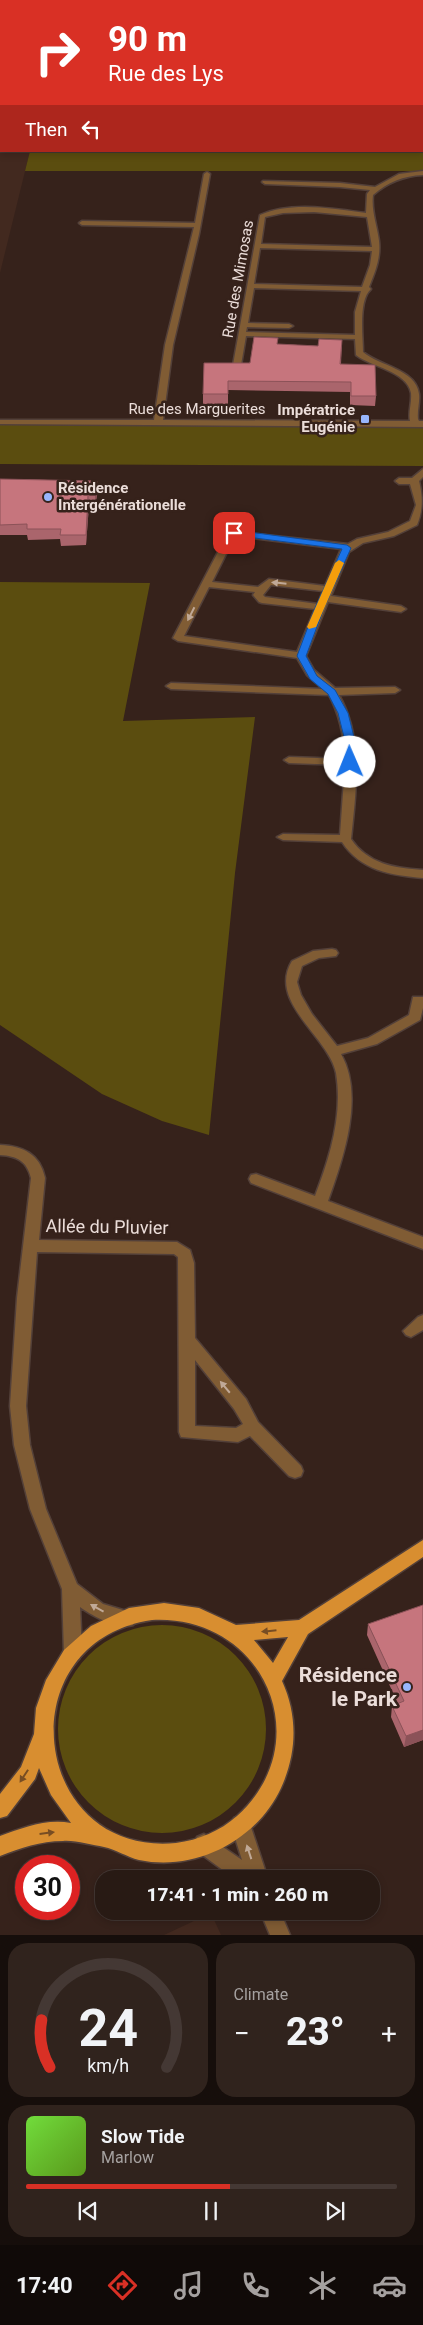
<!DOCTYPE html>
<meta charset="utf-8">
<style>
:root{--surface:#281a14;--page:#30231d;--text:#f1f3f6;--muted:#a5a1a0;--line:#443834;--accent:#d93025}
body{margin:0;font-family:Roboto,sans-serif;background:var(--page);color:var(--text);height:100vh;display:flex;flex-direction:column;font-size:19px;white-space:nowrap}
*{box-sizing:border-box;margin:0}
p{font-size:16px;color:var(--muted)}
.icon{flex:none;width:28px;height:28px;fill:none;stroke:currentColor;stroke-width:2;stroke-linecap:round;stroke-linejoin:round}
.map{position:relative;height:1935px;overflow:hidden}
.panel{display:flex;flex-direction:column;gap:8px;padding:8px;background:#160e0b;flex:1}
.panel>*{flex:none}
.banner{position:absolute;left:0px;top:0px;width:424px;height:152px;box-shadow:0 2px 8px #0003,0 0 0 1px var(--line);background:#d93025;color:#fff;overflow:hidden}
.speed{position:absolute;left:15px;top:1855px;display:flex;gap:10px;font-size:25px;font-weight:700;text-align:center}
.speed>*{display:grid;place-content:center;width:65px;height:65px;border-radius:50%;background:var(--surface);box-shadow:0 2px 8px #0003,0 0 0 1px var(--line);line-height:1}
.speed .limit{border:8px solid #d22;background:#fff;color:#111}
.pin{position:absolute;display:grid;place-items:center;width:42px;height:42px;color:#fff;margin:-21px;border-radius:10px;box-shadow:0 2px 8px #0006}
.me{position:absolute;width:55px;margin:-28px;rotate:359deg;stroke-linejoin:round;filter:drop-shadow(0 0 4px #0008)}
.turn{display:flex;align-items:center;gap:18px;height:105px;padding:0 25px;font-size:22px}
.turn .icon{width:65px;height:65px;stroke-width:2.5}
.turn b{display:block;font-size:35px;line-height:42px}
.then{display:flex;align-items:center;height:48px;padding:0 25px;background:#0003;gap:10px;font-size:19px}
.big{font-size:38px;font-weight:800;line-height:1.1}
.panel .widget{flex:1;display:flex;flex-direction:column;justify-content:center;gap:8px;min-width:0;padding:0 18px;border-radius:20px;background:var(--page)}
.panel .dial{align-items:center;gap:0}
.dial svg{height:130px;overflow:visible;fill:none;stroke:var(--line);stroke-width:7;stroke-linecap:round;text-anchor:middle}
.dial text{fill:var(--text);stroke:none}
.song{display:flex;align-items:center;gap:15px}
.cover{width:60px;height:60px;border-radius:8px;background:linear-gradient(135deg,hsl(100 70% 55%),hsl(90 70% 35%))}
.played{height:5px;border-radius:2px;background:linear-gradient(90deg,var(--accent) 55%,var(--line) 55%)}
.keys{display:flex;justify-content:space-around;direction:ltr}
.heat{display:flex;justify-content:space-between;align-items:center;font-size:28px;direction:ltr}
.panel .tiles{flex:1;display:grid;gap:8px;grid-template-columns:1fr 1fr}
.widget:last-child{grid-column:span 2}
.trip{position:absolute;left:95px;top:1870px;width:285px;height:50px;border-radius:20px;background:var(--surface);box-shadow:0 2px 8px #0003,0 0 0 1px var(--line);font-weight:800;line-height:50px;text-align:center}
.dock{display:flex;height:80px;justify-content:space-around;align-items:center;background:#100a08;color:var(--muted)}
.dock .icon{width:35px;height:35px}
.dock .current{color:var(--accent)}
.dock b{font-size:22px;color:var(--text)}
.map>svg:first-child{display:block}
.built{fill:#42291f}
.green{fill:#5b4d0f}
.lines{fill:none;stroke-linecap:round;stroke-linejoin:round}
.minor-casing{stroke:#534039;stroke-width:3}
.major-casing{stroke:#534039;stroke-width:3}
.minor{fill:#805c34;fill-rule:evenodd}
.major{fill:#d88e30;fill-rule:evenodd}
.wall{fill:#aa656c}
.shaded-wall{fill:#8b5258}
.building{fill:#c6757d;stroke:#8b5258}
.oneway{fill:#c0a997}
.oneway2{fill:#774d23}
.route{fill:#1a73e8;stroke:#114b97}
.slow{fill:#f59e0b}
.poi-dot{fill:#98b6fd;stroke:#36221b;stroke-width:2}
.labels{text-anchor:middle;stroke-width:5;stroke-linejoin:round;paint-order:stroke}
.far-street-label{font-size:15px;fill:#ebddd9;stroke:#36221b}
.far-poi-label{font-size:15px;font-weight:bold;fill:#ebddd9;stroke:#36221b;text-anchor:end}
.street-label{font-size:18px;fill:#ebddd9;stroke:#36221b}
.near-poi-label{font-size:21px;font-weight:bold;fill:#ebddd9;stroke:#36221b;text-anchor:end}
</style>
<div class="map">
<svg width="423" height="1935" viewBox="0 0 423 1935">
<rect width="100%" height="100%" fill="#36221b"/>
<path class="built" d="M0 100 1 151H30L0 273Z
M211 1913 221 1935H164Z"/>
<path class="green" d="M423 121V171H25L30 151H422Z
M0 425 423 426V466L0 464Z
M0 582 150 583 123 721 255 717 235 873 209 1135 162 1121 102 1094 0 1025Z
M58 1729a104 104 0 1 1 208 0a104 104 0 1 1-208 0Z"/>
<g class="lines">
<g class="minor-casing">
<path id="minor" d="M423 171V175C403 176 388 182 373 195 371 211 377 225 379 241 381 258 375 272 369 287L371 289C358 300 363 336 363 352 379 366 416 369 419 394 420 402 417 411 418 419L419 421H423V427L0 424V420H154L165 345 194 227 82 225 79 223 82 221 195 223 204 174 207 172 210 174 199 234 173 345 163 420 410 421C408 412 412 403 411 393 407 371 371 367 356 355L355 339 246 336 241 365 237 367 233 365 260 215C292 201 333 209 366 213L367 194 370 190 340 187 265 184 262 182 263 181 340 183 375 187 399 174ZM314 212 367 217 372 247 261 244 265 217 283 213ZM260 248 372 251 370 265 362 287 254 284ZM254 288 361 291 355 312V335L246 332 247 327 289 328 293 326 289 324 248 323Z
M423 469V477L419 481C423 497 423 510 417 525L394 536 363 543 349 552 331 596 401 606 406 609 401 612 328 602 306 656 314 670 335 688 395 687 400 690 395 693 339 695C364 739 356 790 351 839 368 864 394 868 423 870V878C391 875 361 871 342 842L283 840 277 837 283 834 340 835 345 765 289 763 284 760 289 757 345 759C344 735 340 715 329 695L171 689 166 686 171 683 323 689 307 675 297 658 178 641 173 638 229 531 348 544 357 539 388 532 410 521 416 505 410 484H399L395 481 399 478H412ZM235 536 341 549 325 586 269 579 258 587 212 582ZM271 585 323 591 318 604 265 597 263 595ZM209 587 255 592 253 595 259 602 262 603 315 609 297 652 184 636Z
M332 949 336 950 338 953 336 956 319 958 302 966 297 982 301 995 312 1014 337 1046 368 1038 409 1015 413 997H423V1008L420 1020 377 1044 341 1054C365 1096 343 1159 328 1201L423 1237V1249L251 1183 249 1179 251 1175 256 1174 315 1196C330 1157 343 1115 336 1073 329 1037 267 1002 292 961L313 951Z
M0 1145C23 1146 40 1154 45 1178L39 1240 177 1242 190 1250 194 1263 195 1338 246 1399 258 1422 301 1466 303 1471 301 1476 295 1478 289 1476 250 1436 238 1442 181 1437 179 1432 178 1257 174 1254 37 1252 26 1406 30 1445 46 1509 77 1584 103 1604 133 1613 136 1619 133 1625C119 1630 92 1616 80 1607L82 1653 79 1659 73 1661 67 1659 64 1653 62 1589 30 1509 14 1445 10 1406 17 1298 31 1178C27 1161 17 1156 0 1155ZM195 1360 234 1409 243 1424 236 1428 195 1426Z
M423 1315V1330L411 1337 406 1335 403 1331 418 1317Z
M241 1815 248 1818 268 1879H235L197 1851 194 1844 197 1837 204 1834 242 1860 231 1825 234 1818Z
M260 1911H280L290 1935H270Z"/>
</g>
<g class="major-casing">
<path id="major" d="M423 1540V1557L308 1634 282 1681C298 1716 297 1753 281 1788 257 1840 196 1872 139 1860 127 1857 115 1849 104 1847 92 1845 75 1840 63 1841 40 1841 21 1848 0 1856V1836C22 1828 47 1818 71 1823L51 1795 39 1768 35 1779 7 1816 0 1818V1794L21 1767 34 1734 36 1708 46 1680 64 1650 91 1626 129 1608 164 1603 199 1608 236 1625 299 1620ZM152 1620C263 1614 320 1741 237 1816 220 1831 199 1840 176 1843 31 1857 5 1642 152 1620ZM288 1637 273 1663 254 1640Z"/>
</g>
<use href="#minor" class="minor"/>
<use href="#major" class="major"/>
</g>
<path class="wall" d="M342 340 341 364 376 396 375 406 350 405V392L228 390V404H203V394L277 344 318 346Z
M0 479 97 481 98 491 95 505H89L86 545 61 546 60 539 28 540 27 535H0Z
M368 1624 423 1740 404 1747 391 1717 392 1706 398 1704 367 1635Z"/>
<path class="shaded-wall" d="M97 481 98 491 95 505V495Z
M88 495 89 505 86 545V535Z
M423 1730V1740L404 1747 406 1736Z"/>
<path class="building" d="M254 337 278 338 277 344 318 346 319 339 342 340 340 364 375 365 376 396H351V382L228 381V394H203L204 363H250Z
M0 479 97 481 95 495H88L86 535H60L61 529H27V524L0 525Z
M423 1605V1730L406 1736 392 1706 404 1701 368 1624Z"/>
<defs><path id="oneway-solid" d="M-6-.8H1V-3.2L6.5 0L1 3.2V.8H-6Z" transform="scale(1.25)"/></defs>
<g class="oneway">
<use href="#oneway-solid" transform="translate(279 583) rotate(-174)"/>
<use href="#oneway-solid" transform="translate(191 614) rotate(117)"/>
<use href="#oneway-solid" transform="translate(225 1387) rotate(-130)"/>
<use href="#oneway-solid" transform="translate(97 1608) rotate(-151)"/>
<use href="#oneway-solid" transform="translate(249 1852) rotate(-108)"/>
</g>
<g class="oneway2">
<use href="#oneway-solid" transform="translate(269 1631) rotate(174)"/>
<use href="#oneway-solid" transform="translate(24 1776) rotate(123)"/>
<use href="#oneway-solid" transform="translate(47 1833) rotate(-7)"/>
</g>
<path class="route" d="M234 530 347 545 351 548 324 608 306 656 317 676 335 690 348 713 356 745 353 764 345 762 346 745 338 713 328 694 310 679 297 656 315 608 342 549 231 535V531Z"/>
<path class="slow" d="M339 560 344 563 316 627 309 629 307 627 335 563Z"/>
<g class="poi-dot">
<rect x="360" y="414" width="10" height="10" rx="2.5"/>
<circle cx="48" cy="497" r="5"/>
<circle cx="407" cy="1687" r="5"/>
</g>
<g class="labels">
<g class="far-street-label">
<text transform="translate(238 279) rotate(-80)" y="5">Rue des Mimosas</text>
<text x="197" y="414">Rue des Marguerites</text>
</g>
<g class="far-poi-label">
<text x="355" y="415">Impératrice<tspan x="355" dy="17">Eugénie</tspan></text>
<text x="58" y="493" text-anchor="start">Résidence<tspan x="58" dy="17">Intergénérationelle</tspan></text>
</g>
<g class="street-label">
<text transform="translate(107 1227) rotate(1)" y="6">Allée du Pluvier</text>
</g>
<g class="near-poi-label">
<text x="397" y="1682">Résidence<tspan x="397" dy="24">le Park</tspan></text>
</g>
</g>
</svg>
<div class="speed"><div class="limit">30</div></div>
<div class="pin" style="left:234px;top:533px;background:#d93025"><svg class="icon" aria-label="arrive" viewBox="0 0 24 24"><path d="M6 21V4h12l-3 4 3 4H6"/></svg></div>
<svg class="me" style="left:350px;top:762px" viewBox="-20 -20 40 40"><circle r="19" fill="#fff"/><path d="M0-13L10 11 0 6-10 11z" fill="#1a73e8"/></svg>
<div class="trip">17:41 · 1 min · 260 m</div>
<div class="banner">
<div class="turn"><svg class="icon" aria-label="right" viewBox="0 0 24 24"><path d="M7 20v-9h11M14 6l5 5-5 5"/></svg><div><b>90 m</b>Rue des Lys</div></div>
<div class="then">Then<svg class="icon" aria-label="left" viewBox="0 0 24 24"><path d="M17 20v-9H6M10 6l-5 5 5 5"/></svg></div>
</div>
</div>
<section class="panel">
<div class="tiles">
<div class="widget dial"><svg viewBox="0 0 100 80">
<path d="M14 69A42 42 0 1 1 86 69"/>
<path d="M14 69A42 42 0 0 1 9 40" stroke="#d93025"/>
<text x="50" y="56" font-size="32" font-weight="700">24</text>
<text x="50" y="72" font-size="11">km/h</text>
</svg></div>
<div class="widget"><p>Climate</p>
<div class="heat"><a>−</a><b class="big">23°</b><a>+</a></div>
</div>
<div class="widget">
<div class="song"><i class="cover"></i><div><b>Slow Tide</b><p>Marlow</p></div></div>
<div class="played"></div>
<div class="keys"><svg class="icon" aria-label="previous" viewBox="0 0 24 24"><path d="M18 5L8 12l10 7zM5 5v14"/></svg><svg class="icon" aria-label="pause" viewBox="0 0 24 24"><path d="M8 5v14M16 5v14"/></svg><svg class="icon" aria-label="next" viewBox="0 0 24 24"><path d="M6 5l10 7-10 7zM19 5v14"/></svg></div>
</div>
</div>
</section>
<nav class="dock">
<b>17:40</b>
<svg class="icon current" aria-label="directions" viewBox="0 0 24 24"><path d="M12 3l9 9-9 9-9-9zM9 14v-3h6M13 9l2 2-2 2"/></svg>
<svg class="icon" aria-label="music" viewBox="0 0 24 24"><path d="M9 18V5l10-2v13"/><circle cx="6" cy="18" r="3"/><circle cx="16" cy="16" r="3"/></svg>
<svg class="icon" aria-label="phone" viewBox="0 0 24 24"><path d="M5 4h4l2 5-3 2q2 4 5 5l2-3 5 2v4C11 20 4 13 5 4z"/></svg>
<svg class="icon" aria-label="climate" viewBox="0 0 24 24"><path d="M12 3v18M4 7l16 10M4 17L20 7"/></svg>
<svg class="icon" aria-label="car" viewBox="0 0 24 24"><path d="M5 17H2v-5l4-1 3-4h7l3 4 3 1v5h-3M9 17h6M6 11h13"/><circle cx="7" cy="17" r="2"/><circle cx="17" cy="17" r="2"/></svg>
</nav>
